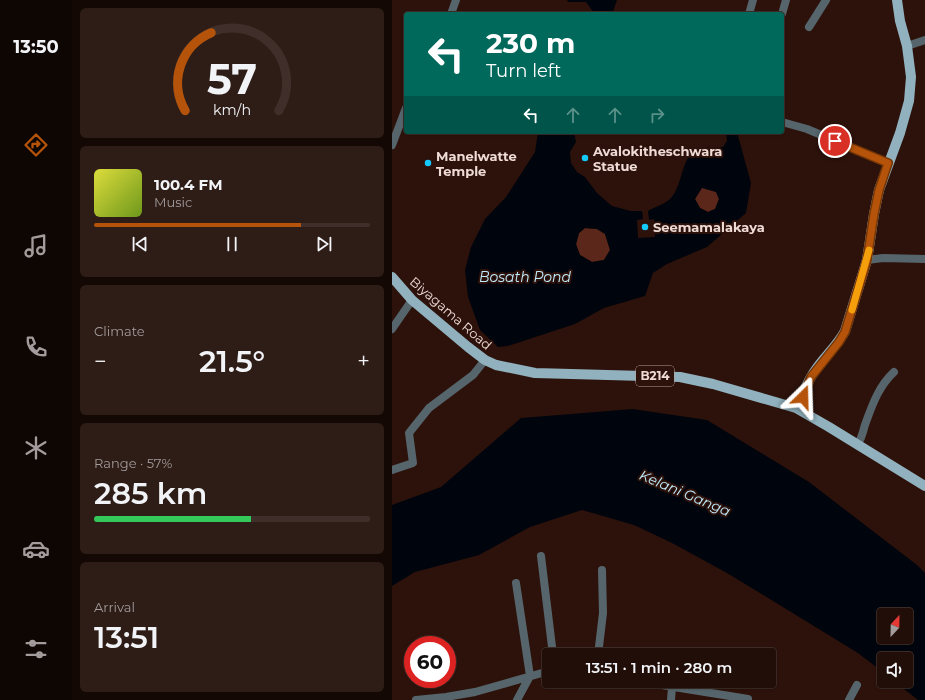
<!DOCTYPE html>
<meta charset="utf-8">
<style>
:root{--surface:#220e08;--page:#2e1c16;--text:#f1f3f6;--muted:#a29c9c;--line:#3f2e29;--accent:#b45309}
body{margin:0;font-family:Montserrat,sans-serif;background:var(--page);color:var(--text);height:100vh;display:flex;flex-direction:column;font-size:15px;white-space:nowrap}
*{box-sizing:border-box;margin:0}
p{font-size:13px;color:var(--muted)}
.icon{flex:none;width:22px;height:22px;fill:none;stroke:currentColor;stroke-width:2;stroke-linecap:round;stroke-linejoin:round}
.map{position:relative;flex:1;overflow:hidden}
.sheet{display:flex;flex-direction:column;gap:8px;padding:8px;background:#130804;width:320px}
.sheet>*{flex:none}
.top-card{position:absolute;left:12px;top:12px;width:380px;height:122px;border-radius:4px;box-shadow:0 1px 3px #0004,0 0 0 1px var(--line);background:#00695c;color:#fff;overflow:hidden}
.needle{width:26px;rotate:22deg}
.controls{position:absolute;left:485px;top:608px;display:grid;gap:8px}
.controls a{display:grid;place-items:center;width:36px;height:36px;border-radius:4px;background:var(--surface);box-shadow:0 1px 3px #0004,0 0 0 1px var(--line);font-size:20px}
.speed{position:absolute;left:12px;top:636px;display:flex;gap:8px;font-size:20px;font-weight:700;text-align:center}
.speed>*{display:grid;place-content:center;width:52px;height:52px;border-radius:50%;background:var(--surface);box-shadow:0 1px 3px #0004,0 0 0 1px var(--line);line-height:1}
.speed .limit{border:6px solid #d22;background:#fff;color:#111}
.pin{position:absolute;display:grid;place-items:center;width:34px;height:34px;color:#fff;margin:-17px;border:2px solid #fff;border-radius:50%;box-shadow:0 1px 4px #0007}
.me{position:absolute;width:44px;margin:-22px;rotate:22deg;stroke-linejoin:round;filter:drop-shadow(0 0 3px #0008)}
.turn{display:flex;align-items:center;gap:14px;height:84px;padding:0 16px;font-size:18px}
.turn .icon{width:52px;height:52px;stroke-width:2.5}
.turn b{display:block;font-size:28px;line-height:34px}
.lanes{display:flex;align-items:center;height:38px;padding:0 16px;background:#0003;justify-content:center;gap:20px;direction:ltr}
.lanes .off{opacity:.35}
.big{font-size:30px;font-weight:600;line-height:1.1}
.sheet .widget{flex:1;display:flex;flex-direction:column;justify-content:center;gap:6px;min-width:0;padding:0 14px;border-radius:6px;background:var(--page)}
.sheet .dial{align-items:center;gap:0}
.dial svg{height:104px;overflow:visible;fill:none;stroke:var(--line);stroke-width:7;stroke-linecap:round;text-anchor:middle}
.dial text{fill:var(--text);stroke:none}
.song{display:flex;align-items:center;gap:12px}
.cover{width:48px;height:48px;border-radius:6px;background:linear-gradient(135deg,hsl(60 70% 55%),hsl(80 70% 35%))}
.played{height:4px;border-radius:2px;background:linear-gradient(90deg,var(--accent) 75%,var(--line) 75%)}
.keys{display:flex;justify-content:space-around;direction:ltr}
.heat{display:flex;justify-content:space-between;align-items:center;font-size:22px;direction:ltr}
.charge{height:6px;border-radius:3px;background:linear-gradient(90deg,#34c759 57%,var(--line) 0)}
.trip{position:absolute;left:150px;top:648px;width:234px;height:40px;border-radius:4px;background:var(--surface);box-shadow:0 1px 3px #0004,0 0 0 1px var(--line);font-weight:600;line-height:40px;text-align:center}
main{display:flex;flex:1;min-height:0}
.dock{display:flex;flex-direction:column;width:72px;justify-content:space-around;align-items:center;background:#0e0603;color:var(--muted)}
.dock .icon{width:28px;height:28px}
.dock .selected{color:var(--accent)}
.dock b{font-size:18px;color:var(--text)}
.map>svg:first-child{display:block}
.green{fill:#5a271a}
.water{fill:#00050d;fill-rule:evenodd}
.lines{fill:none;stroke-linecap:round;stroke-linejoin:round}
.minor{stroke:#56656b;stroke-width:8}
.primary{stroke:#90b1bd;stroke-width:10}
.route-casing{stroke:#753606;stroke-width:10}
.route{stroke:#b45309;stroke-width:7}
.slow{stroke:#f59e0b;stroke-width:7}
.poi-dot{fill:#13cafb;stroke:#2d120b;stroke-width:1.5}
.labels{text-anchor:middle;stroke-width:4;stroke-linejoin:round;paint-order:stroke}
.shield{fill:#2d120b;stroke:#b59f98;stroke-width:1}
.shield-label{font-size:12px;font-weight:bold;fill:#efdbd5}
.poi-label{font-size:13px;font-weight:bold;fill:#efdbd5;stroke:#2d120b;text-anchor:start}
.street-label{font-size:13px;fill:#efdbd5;stroke:#2d120b}
.water-label{font-size:14px;font-style:italic;fill:#c1edfe;stroke:#2d120b}
</style>
<main>
<nav class="dock">
<b>13:50</b>
<svg class="icon selected" aria-label="directions" viewBox="0 0 24 24"><path d="M12 3l9 9-9 9-9-9zM9 14v-3h6M13 9l2 2-2 2"/></svg>
<svg class="icon" aria-label="music" viewBox="0 0 24 24"><path d="M9 18V5l10-2v13"/><circle cx="6" cy="18" r="3"/><circle cx="16" cy="16" r="3"/></svg>
<svg class="icon" aria-label="phone" viewBox="0 0 24 24"><path d="M5 4h4l2 5-3 2q2 4 5 5l2-3 5 2v4C11 20 4 13 5 4z"/></svg>
<svg class="icon" aria-label="climate" viewBox="0 0 24 24"><path d="M12 3v18M4 7l16 10M4 17L20 7"/></svg>
<svg class="icon" aria-label="car" viewBox="0 0 24 24"><path d="M5 17H2v-5l4-1 3-4h7l3 4 3 1v5h-3M9 17h6M6 11h13"/><circle cx="7" cy="17" r="2"/><circle cx="17" cy="17" r="2"/></svg>
<svg class="icon" aria-label="filters" viewBox="0 0 24 24"><path d="M4 7h16M4 17h16"/><circle cx="9" cy="7" r="2"/><circle cx="15" cy="17" r="2"/></svg>
</nav>
<section class="sheet">
<div class="widget dial"><svg viewBox="0 0 100 80">
<path d="M14 69A42 42 0 1 1 86 69"/>
<path d="M14 69A42 42 0 0 1 34 9" stroke="#b45309"/>
<text x="50" y="56" font-size="32" font-weight="700">57</text>
<text x="50" y="72" font-size="11">km/h</text>
</svg></div>
<div class="widget">
<div class="song"><i class="cover"></i><div><b>100.4 FM</b><p>Music</p></div></div>
<div class="played"></div>
<div class="keys"><svg class="icon" aria-label="previous" viewBox="0 0 24 24"><path d="M18 5L8 12l10 7zM5 5v14"/></svg><svg class="icon" aria-label="pause" viewBox="0 0 24 24"><path d="M8 5v14M16 5v14"/></svg><svg class="icon" aria-label="next" viewBox="0 0 24 24"><path d="M6 5l10 7-10 7zM19 5v14"/></svg></div>
</div>
<div class="widget"><p>Climate</p>
<div class="heat"><a>−</a><b class="big">21.5°</b><a>+</a></div>
</div>
<div class="widget"><p>Range · 57%</p><b class="big">285 km</b><div class="charge"></div></div>
<div class="widget"><p>Arrival</p><b class="big">13:51</b></div>
</section>
<div class="map">
<svg width="533" height="700" viewBox="0 0 533 700">
<rect width="100%" height="100%" fill="#2d120b"/>
<path class="green" d="M310 187 324 192 327 199 323 209 316 212 308 208 303 199Z
M193 228 205 229 213 234 218 250 212 260 200 262 188 255 184 245 187 233Z"/>
<path class="water" d="M175 0H225L220 14 202 13 194 2H176Z
M146 132H182L184 142 178 152 179 163 185 172 193 177 205 193 220 206 239 211H250L251 219 245 220 246 238 263 237 262 219 257 220 256 211C262 207 273 204 278 199 292 186 288 152 309 148 316 147 324 147 331 147L335 141 334 132H345L359 183 354 213 315 247 275 264 261 273 253 296 212 308 183 324 116 346 106 347 88 330 76 297 73 270 79 247 93 219 114 197 143 152ZM310 188 324 192 327 199 323 209 316 212 308 208 303 199ZM193 228 205 229 213 234 218 250 212 260 200 262 188 255 184 244 187 233Z
M241 409 315 420 417 482 525 565 533 573V700H526L502 681H514V659H492V673L466 653 335 573 280 543 242 525 190 510 138 527 87 555 23 572 0 586V505L49 487 129 418ZM492 615H514V637H492Z"/>
<g class="lines">
<path class="minor" d="M59 14 64 0
M357 14 361 0
M390 14 394 0
M417 27 434 0
M515 46 533 40
M390 122 415 129 496 163
M0 145 14 108
M475 260 491 258 533 259
M0 329 20 300
M465 445C472 435 470 432 474 422 481 403 487 386 502 372
M0 470 21 463 17 433 37 408 81 375 93 360
M149 556 161 655
M124 583 138 676
M206 655 211 613 210 570
M245 681 356 699
M24 700 54 697 83 692 157 671
M125 700 138 676
M279 700 280 687
M457 700 465 685"/>
<path class="primary" d="M0 277 20 300 76 347 93 360 104 365 143 373 288 377 321 384 404 408 437 427 533 486
M404 408C410 398 413 387 419 377 428 360 444 348 453 331L475 260 482 214 487 190 508 133 517 101 519 77 515 46 508 21 505 0"/>
</g>
<g class="lines">
<g class="route-casing">
<path id="route" d="M411 397 419 377 447 342 453 332 475 260 482 214 487 190 496 163 443 141"/>
</g>
<use href="#route" class="route"/>
<path class="slow" d="M460 310 477 250"/>
</g>
<g class="poi-dot">
<circle cx="193" cy="158" r="4"/>
<circle cx="36" cy="163" r="4"/>
<circle cx="253" cy="227" r="4"/>
</g>
<g class="labels">
<rect class="shield" x="244" y="366" width="38" height="20" rx="3"/>
<g class="shield-label">
<text x="263" y="380">B214</text>
</g>
<g class="poi-label">
<text x="201" y="156">Avalokitheschwara<tspan x="201" dy="15">Statue</tspan></text>
<text x="44" y="161">Manelwatte<tspan x="44" dy="15">Temple</tspan></text>
<text x="261" y="232">Seemamalakaya</text>
</g>
<g class="street-label">
<text transform="translate(59 313) rotate(41)" y="5">Biyagama Road</text>
</g>
<g class="water-label">
<text x="133" y="282">Bosath Pond</text>
<text transform="translate(293 493) rotate(23)" y="5">Kelani Ganga</text>
</g>
</g>
</svg>
<div class="controls">
<a><svg class="needle" viewBox="-14 -14 28 28"><path d="M0-13l5 13h-10z" fill="#e53935"/><path d="M0 13l5-13h-10z" fill="#a29c9c"/></svg></a>
<a><svg class="icon" aria-label="sound" viewBox="0 0 24 24"><path d="M4 9h4l5-4v14l-5-4H4zM17 9q2 3 0 6"/></svg></a>
</div>
<div class="speed"><div class="limit">60</div></div>
<div class="pin" style="left:443px;top:141px;background:#d93025"><svg class="icon" aria-label="arrive" viewBox="0 0 24 24"><path d="M6 21V4h12l-3 4 3 4H6"/></svg></div>
<svg class="me" style="left:411px;top:397px" viewBox="-20 -20 40 40"><path d="M0-17L14 15 0 8-14 15z" fill="#b45309" stroke="#fff" stroke-width="4"/></svg>
<div class="trip">13:51 · 1 min · 280 m</div>
<div class="top-card">
<div class="turn"><svg class="icon" aria-label="left" viewBox="0 0 24 24"><path d="M17 20v-9H6M10 6l-5 5 5 5"/></svg><div><b>230 m</b>Turn left</div></div>
<div class="lanes"><svg class="icon" aria-label="left" viewBox="0 0 24 24"><path d="M17 20v-9H6M10 6l-5 5 5 5"/></svg><svg class="icon off" aria-label="ahead" viewBox="0 0 24 24"><path d="M12 20V5M6 11l6-6 6 6"/></svg><svg class="icon off" aria-label="ahead" viewBox="0 0 24 24"><path d="M12 20V5M6 11l6-6 6 6"/></svg><svg class="icon off" aria-label="right" viewBox="0 0 24 24"><path d="M7 20v-9h11M14 6l5 5-5 5"/></svg></div>
</div>
</div>
</main>
